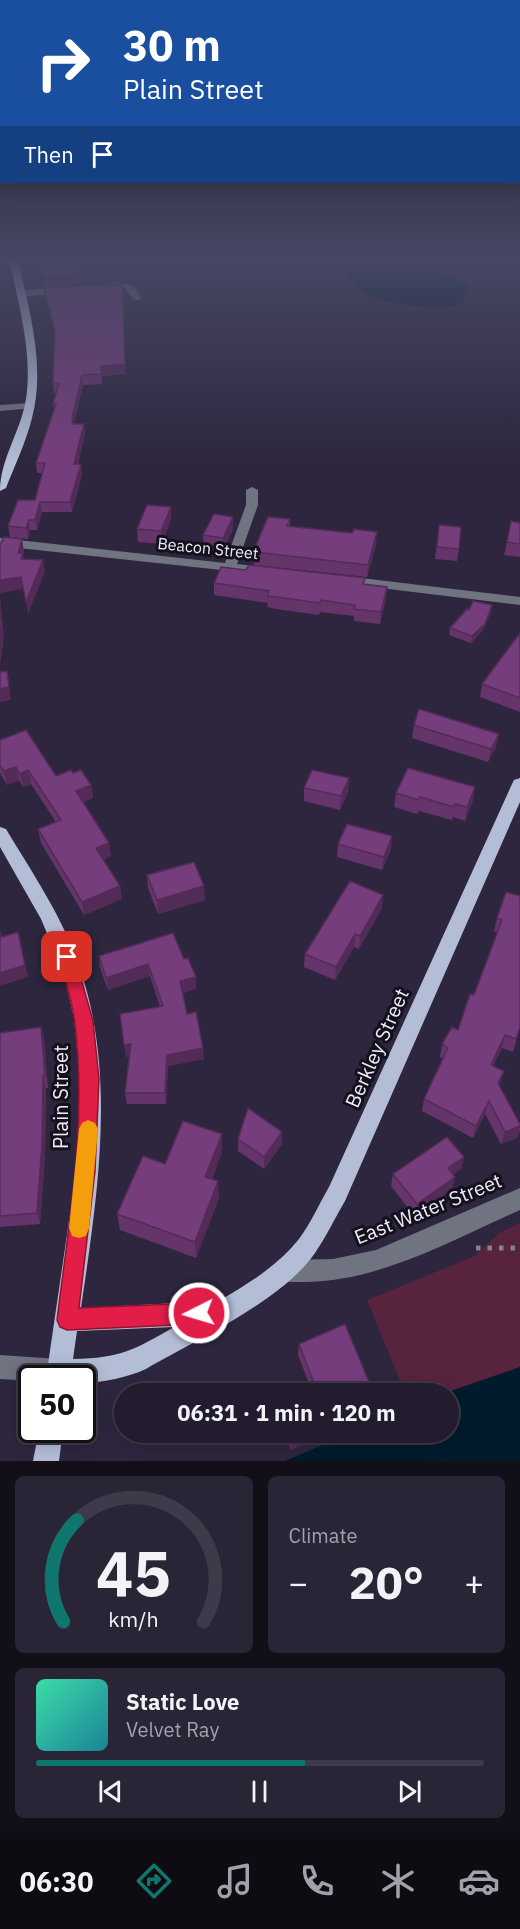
<!DOCTYPE html>
<meta charset="utf-8">
<style>
:root{--surface:#221c2e;--page:#2a2536;--text:#f1f3f6;--muted:#a2a1aa;--line:#3f3a4a;--accent:#0f766e}
body{margin:0;font-family:"IBM Plex Sans",sans-serif;background:var(--page);color:var(--text);height:100vh;display:flex;flex-direction:column;font-size:22px;white-space:nowrap}
*{box-sizing:border-box;margin:0}
p{font-size:20px;color:var(--muted)}
.icon{flex:none;width:33px;height:33px;fill:none;stroke:currentColor;stroke-width:2;stroke-linecap:round;stroke-linejoin:round}
.map{position:relative;height:1461px;overflow:hidden}
.sheet{display:flex;flex-direction:column;gap:15px;padding:15px;background:#130f19;flex:1}
.sheet>*{flex:none}
.top-card{position:absolute;left:0px;top:0px;width:520px;height:183px;box-shadow:0 3px 15px #0003,0 0 0 2px var(--line);background:#1a4fa0;color:#fff;overflow:hidden}
.speed{position:absolute;left:18px;top:1365px;display:flex;gap:12px;font-size:30px;font-weight:700;text-align:center}
.speed>*{display:grid;place-content:center;width:78px;height:78px;border-radius:50%;background:var(--surface);box-shadow:0 3px 15px #0003,0 0 0 2px var(--line);line-height:1}
.speed .limit{border:3px solid #111;border-radius:9px;background:#fff;color:#111}
.pin{position:absolute;display:grid;place-items:center;width:51px;height:51px;color:#fff;margin:-26px;border-radius:12px;box-shadow:0 3px 9px #0006}
.me{position:absolute;width:66px;margin:-33px;rotate:265deg;stroke-linejoin:round;filter:drop-shadow(0 0 4px #0008)}
.turn{display:flex;align-items:center;gap:21px;height:126px;padding:0 24px;font-size:27px}
.turn .icon{width:78px;height:78px;stroke-width:2.5}
.turn b{display:block;font-size:42px;line-height:51px}
.then{display:flex;align-items:center;height:57px;padding:0 24px;background:#0003;gap:12px;font-size:22px}
.big{font-size:45px;font-weight:700;line-height:1.1}
.sheet .card{flex:1;display:flex;flex-direction:column;justify-content:center;gap:9px;min-width:0;padding:0 21px;border-radius:9px;background:var(--page)}
.sheet .dial{align-items:center;gap:0}
.dial svg{height:156px;overflow:visible;fill:none;stroke:var(--line);stroke-width:7;stroke-linecap:round;text-anchor:middle}
.dial text{fill:var(--text);stroke:none}
.song{display:flex;align-items:center;gap:18px}
.cover{width:72px;height:72px;border-radius:9px;background:linear-gradient(135deg,hsl(160 70% 55%),hsl(190 70% 35%))}
.played{height:6px;border-radius:3px;background:linear-gradient(90deg,var(--accent) 60%,var(--line) 60%)}
.keys{display:flex;justify-content:space-around;direction:ltr}
.heat{display:flex;justify-content:space-between;align-items:center;font-size:33px;direction:ltr}
.sheet .tiles{flex:1;display:grid;gap:15px;grid-template-columns:1fr 1fr}
.card:last-child{grid-column:span 2}
.trip{position:absolute;left:114px;top:1383px;width:345px;height:60px;border-radius:30px;background:var(--surface);box-shadow:0 3px 15px #0003,0 0 0 2px var(--line);font-weight:700;line-height:60px;text-align:center}
.menu{display:flex;height:96px;justify-content:space-around;align-items:center;background:#0e0b12;color:var(--muted)}
.menu .icon{width:42px;height:42px}
.menu .current{color:var(--accent)}
.menu b{font-size:27px;color:var(--text)}
.map>svg:first-child{display:block}
.green{fill:#58233d}
.water{fill:#011b2c}
.lines{fill:none;stroke-linecap:round;stroke-linejoin:round}
.path{stroke:#857f93;stroke-width:5;stroke-dasharray:4.5 7;stroke-linecap:butt}
.minor{fill:#6f7480;fill-rule:evenodd}
.major{fill:#b3bdd6;fill-rule:evenodd}
.wall{fill:#65346b}
.shaded-wall{fill:#532b57}
.building{fill:#763d7c;stroke:#532b57;stroke-width:1.5}
.route{fill:#e11d48;stroke:#92132f;stroke-width:1.5}
.slow{fill:#f59e0b}
.labels{text-anchor:middle;stroke-width:6;stroke-linejoin:round;paint-order:stroke}
.street-label{font-size:16px;fill:#efebfb;stroke:#14111c}
.near-street-label{font-size:20px;fill:#efebfb;stroke:#14111c}
</style>
<div class="map">
<svg width="520" height="1461" viewBox="0 0 520 1461">
<rect width="100%" height="100%" fill="#2d263e"/>
<path class="green" d="M520 1223V1367L445 1393H405L367 1300 475 1256 499 1233Z"/>
<path class="water" d="M338 257H420L440 274 469 285 463 295 464 303C449 313 381 304 365 293 353 285 341 271 338 257Z
M520 1367V1461H285L351 1433 448 1432V1394L445 1393Z"/>
<g class="lines">
<path class="path" d="M476 1248H520"/>
<path class="minor" d="M118 282 134 286 141 298 140 300H134L124 287 101 289 97 286Z
M65 287 68 288V292L20 297 16 294 20 291Z
M29 403 33 404V408L0 411V405Z
M252 487 258 490V505L237 564 272 568 273 571 267 575 0 546V538L225 563 246 505V490Z
M344 576 520 597V605L339 583 338 580Z
M520 1188V1210C452 1240 383 1280 308 1282 296 1282 286 1283 276 1279L273 1271 276 1263 284 1260 333 1259 376 1250Z
M0 1355 59 1359 67 1363 71 1371 68 1378H32V1381L0 1379Z"/>
<path class="major" d="M9 257H17C29 309 46 365 32 418 26 442 15 465 6 488L0 491C0 459 21 431 26 399 33 352 18 303 9 257Z
M520 778V802L345 1201C335 1218 326 1237 315 1253 283 1300 196 1340 146 1369 126 1378 105 1382 82 1383V1378H46L76 1173 79 1120V1068L74 1018 63 971 41 919 0 847V827L6 829C33 874 64 919 80 969 117 1077 97 1198 81 1308L178 1303 218 1297 222 1299C250 1283 278 1265 299 1239 311 1223 319 1204 329 1187L512 784 514 780ZM174 1327C134 1350 121 1358 73 1359L77 1331Z
M39 1430H63L59 1461H33Z"/>
</g>
<path class="wall" d="M37 257H105V259L79 262 83 283 45 287Z
M44 288 122 293 125 374 102 376V384L83 385 74 423 85 434 78 464 82 474 72 512H42L37 530H30L28 539 10 537 8 526 35 500 42 473H37L36 463 54 409 53 404 56 393H54L53 384 55 335 46 297Z
M171 507V519L162 544 138 542 137 529Z
M233 517V529L223 551 204 548 203 535Z
M290 519V526L376 545 367 577 254 565 253 552Z
M520 523V557L504 555 507 542Z
M439 525 459 549 457 561 435 559Z
M246 570 365 578 364 584 386 599 380 624 354 621V616L320 612 319 615 276 609 267 607 268 603 214 595V583Z
M469 610 491 612 483 630 471 643 449 635 450 628Z
M520 633V712L480 697 482 684Z
M414 725 496 747 488 762 412 738Z
M0 740 56 776 73 773 91 785 93 798 83 802 109 843 111 856 103 860 120 886 122 899 84 915 41 843 38 829 56 822 31 784 23 787 19 780 7 785 0 773Z
M304 788 348 792 340 810 304 801Z
M396 793 473 800 465 821 453 817 452 820 419 811 417 814 394 807Z
M338 844 391 849 382 870 337 857Z
M147 875 205 900 158 914 148 888Z
M506 892 520 1028 513 1052 502 1048 493 1066 504 1071 499 1086 520 1124V1130L517 1138 501 1144 485 1114 473 1138 422 1111 424 1099 443 1059 440 1057 442 1044 458 1030 474 995 498 933 494 931 497 918Z
M382 908 359 949 354 947 335 980 304 967 305 954Z
M173 933 196 988 183 993 187 1014 204 1059 168 1066 166 1104H127L125 1093 129 1056 126 1057 160 1007 150 976 108 990 100 968 99 956Z
M41 1027 44 1039 48 1088H46L45 1156 40 1224 0 1227V1033Z
M222 1134V1152L212 1179 219 1198 196 1258 120 1230 117 1214 165 1164Z
M238 1139 282 1144 264 1169 238 1151Z
M464 1157 461 1169 453 1174 455 1177 452 1189 414 1216 391 1186 393 1174Z
M299 1344 374 1394H313L298 1355Z
M285 1432H331L291 1450 285 1436Z"/>
<path class="shaded-wall" d="M77 257H105V259L78 262Z
M82 274 83 283 45 287 43 277Z
M122 293 125 374 102 376V384L101 366Z
M82 375 83 385 74 423 73 433 72 418Z
M84 424 85 434 76 474 74 464Z
M81 464 82 474 72 512 70 502Z
M40 502 42 512 37 530 35 520Z
M171 507V519L162 544 161 531Z
M233 517V529L223 551V538Z
M29 520 30 530 28 539 26 528Z
M377 532 376 545 367 577 368 565Z
M22 539 24 551 23 554 25 565 18 553Z
M43 560 45 572 28 614 26 602Z
M21 577 23 589 0 593V580Z
M387 587 386 599 380 624 381 612Z
M0 597 4 638 0 665Z
M492 605 491 612 483 630 471 643 472 636Z
M7 671 11 700 0 702V689Z
M499 734 496 747 488 762 491 749Z
M16 767 19 780 7 785 4 771Z
M28 770 31 784 23 787 20 774Z
M349 778 348 792 340 810 341 796Z
M91 785 93 798 78 804 76 791Z
M475 787 473 800 465 821 467 807Z
M392 836 391 849 382 870 384 857Z
M109 843 111 856 98 862 96 848Z
M120 886 122 899 84 915 82 902Z
M204 886 205 900 158 914 157 900Z
M383 895 382 908 359 949 360 936Z
M18 932 28 977 0 986V973Z
M355 934 354 947 335 980 336 967Z
M148 964 150 976 108 990 106 978Z
M196 977V988L181 993 180 981Z
M41 1027 44 1039 48 1088 45 1075Z
M505 1035 502 1048 487 1077 491 1065Z
M131 1044 132 1056 126 1057 124 1045Z
M203 1048 204 1059 168 1066 166 1104 165 1093 167 1055Z
M504 1071 500 1084 494 1096 498 1083Z
M43 1076 46 1088 45 1156 40 1224 37 1213Z
M489 1101 485 1114 473 1138 476 1126Z
M520 1126 517 1138 501 1144 505 1132Z
M282 1132V1144L264 1169V1157Z
M222 1134V1152L206 1193 205 1177Z
M464 1157 461 1169 445 1180 448 1168Z
M455 1177 452 1189 414 1216 417 1204Z
M218 1181 219 1198 196 1258 195 1242Z
M311 1432H331L291 1450 292 1441Z"/>
<path class="building" d="M38 257H78L82 274 43 277Z
M122 284 125 364 101 366V374L82 375 72 418H73L72 424H84L74 464H81L70 502H40L35 520H29L26 528 8 526 18 500H35L45 463H36L56 404H53L59 383 53 384 55 331 44 288Z
M147 505 171 507 161 531 137 529Z
M214 514 233 517 223 538 203 535Z
M268 517 290 519 287 526 352 533 354 529 377 532 368 565 253 552Z
M511 521 520 523V544L507 542Z
M439 525 461 527 459 549 437 547Z
M4 537 22 539 18 553H23L21 559 43 560 26 602 21 577 0 580V545Z
M249 565 365 578 363 584 387 587 381 612 354 609 355 605 321 600 320 603 277 597 268 596 269 591 214 583 221 567 246 570Z
M473 601 492 605 485 624 472 636 450 628 467 609 469 610Z
M0 607 2 625 0 638Z
M520 633V698L482 684Z
M7 671 9 687 0 689V672Z
M419 709 499 734 491 749 414 725Z
M26 730 56 776 71 770 73 773 81 770 91 785 76 791 109 843 96 848 120 886 82 902 38 829 61 820 28 770 20 774 16 767 4 771 0 765V740Z
M408 768 475 787 467 807 455 804 454 807 420 797 419 800 396 793Z
M312 770 349 778 341 796 304 788Z
M347 824 392 836 384 857 338 844Z
M194 862 204 886 157 900 147 875Z
M350 881 383 895 360 936 355 934 336 967 305 954Z
M506 892 520 896V1027L516 1039 505 1035 491 1065 504 1071 498 1083 520 1124V1126L505 1132 489 1101 476 1126 424 1099 448 1048 442 1044 452 1027 458 1030 470 994 474 995 502 920 497 918Z
M0 932 2 937 18 932 25 965 0 973Z
M173 933 184 959 188 958 196 977 180 981 187 1014 196 1012 203 1048 167 1055 165 1093H125L131 1044 124 1045 120 1014 163 1006 148 964 106 978 99 956Z
M41 1027 45 1075 43 1076 42 1144 37 1213 0 1216V1033Z
M248 1108 282 1132 264 1157 238 1139Z
M183 1121 222 1134 205 1177 218 1181 195 1242 117 1214 143 1156 165 1164Z
M447 1137 464 1157 448 1168 455 1177 417 1204 393 1174Z
M345 1324 374 1394H318L299 1344Z
M288 1432H311L292 1441Z"/>
<linearGradient id="sky" x2="0" y2="1"><stop stop-color="#191522"/><stop offset="0.56" stop-color="#464763"/><stop offset="1" stop-color="#464763" stop-opacity="0"/></linearGradient>
<rect width="520" height="462" fill="url(#sky)"/>
<path class="route" d="M67 950 73 952 75 957 93 1021 99 1079 95 1171 79 1308 199 1303 207 1306 210 1313 207 1321 199 1324 67 1330 60 1327 57 1320C69 1222 87 1123 75 1024 73 1002 64 979 59 957L61 952Z"/>
<path class="slow" d="M88 1120 95 1123 98 1129 89 1228 86 1236 79 1238 72 1236 69 1228 79 1129 82 1123Z"/>
<g class="labels">
<g class="street-label">
<text transform="translate(208 548) rotate(6)" y="6">Beacon Street</text>
</g>
<g class="near-street-label">
<text transform="translate(377 1048) rotate(-66)" y="7">Berkley Street</text>
<text transform="translate(61 1097) rotate(-90)" y="7">Plain Street</text>
<text transform="translate(428 1209) rotate(-22)" y="7">East Water Street</text>
</g>
</g>
</svg>
<div class="speed"><div class="limit">50</div></div>
<div class="pin" style="left:67px;top:957px;background:#d93025"><svg class="icon" aria-label="arrive" viewBox="0 0 24 24"><path d="M6 21V4h12l-3 4 3 4H6"/></svg></div>
<svg class="me" style="left:199px;top:1313px" viewBox="-20 -20 40 40"><circle r="17" fill="#e11d48" stroke="#fff" stroke-width="3"/><path d="M0-11L8 9 0 5-8 9z" fill="#fff"/></svg>
<div class="trip">06:31 · 1 min · 120 m</div>
<div class="top-card">
<div class="turn"><svg class="icon" aria-label="right" viewBox="0 0 24 24"><path d="M7 20v-9h11M14 6l5 5-5 5"/></svg><div><b>30 m</b>Plain Street</div></div>
<div class="then">Then<svg class="icon" aria-label="arrive" viewBox="0 0 24 24"><path d="M6 21V4h12l-3 4 3 4H6"/></svg></div>
</div>
</div>
<section class="sheet">
<div class="tiles">
<div class="card dial"><svg viewBox="0 0 100 80">
<path d="M14 69A42 42 0 1 1 86 69"/>
<path d="M14 69A42 42 0 0 1 21 17" stroke="#0f766e"/>
<text x="50" y="56" font-size="32" font-weight="700">45</text>
<text x="50" y="72" font-size="11">km/h</text>
</svg></div>
<div class="card"><p>Climate</p>
<div class="heat"><a>−</a><b class="big">20°</b><a>+</a></div>
</div>
<div class="card">
<div class="song"><i class="cover"></i><div><b>Static Love</b><p>Velvet Ray</p></div></div>
<div class="played"></div>
<div class="keys"><svg class="icon" aria-label="previous" viewBox="0 0 24 24"><path d="M18 5L8 12l10 7zM5 5v14"/></svg><svg class="icon" aria-label="pause" viewBox="0 0 24 24"><path d="M8 5v14M16 5v14"/></svg><svg class="icon" aria-label="next" viewBox="0 0 24 24"><path d="M6 5l10 7-10 7zM19 5v14"/></svg></div>
</div>
</div>
</section>
<nav class="menu">
<b>06:30</b>
<svg class="icon current" aria-label="directions" viewBox="0 0 24 24"><path d="M12 3l9 9-9 9-9-9zM9 14v-3h6M13 9l2 2-2 2"/></svg>
<svg class="icon" aria-label="music" viewBox="0 0 24 24"><path d="M9 18V5l10-2v13"/><circle cx="6" cy="18" r="3"/><circle cx="16" cy="16" r="3"/></svg>
<svg class="icon" aria-label="phone" viewBox="0 0 24 24"><path d="M5 4h4l2 5-3 2q2 4 5 5l2-3 5 2v4C11 20 4 13 5 4z"/></svg>
<svg class="icon" aria-label="climate" viewBox="0 0 24 24"><path d="M12 3v18M4 7l16 10M4 17L20 7"/></svg>
<svg class="icon" aria-label="car" viewBox="0 0 24 24"><path d="M5 17H2v-5l4-1 3-4h7l3 4 3 1v5h-3M9 17h6M6 11h13"/><circle cx="7" cy="17" r="2"/><circle cx="17" cy="17" r="2"/></svg>
</nav>
